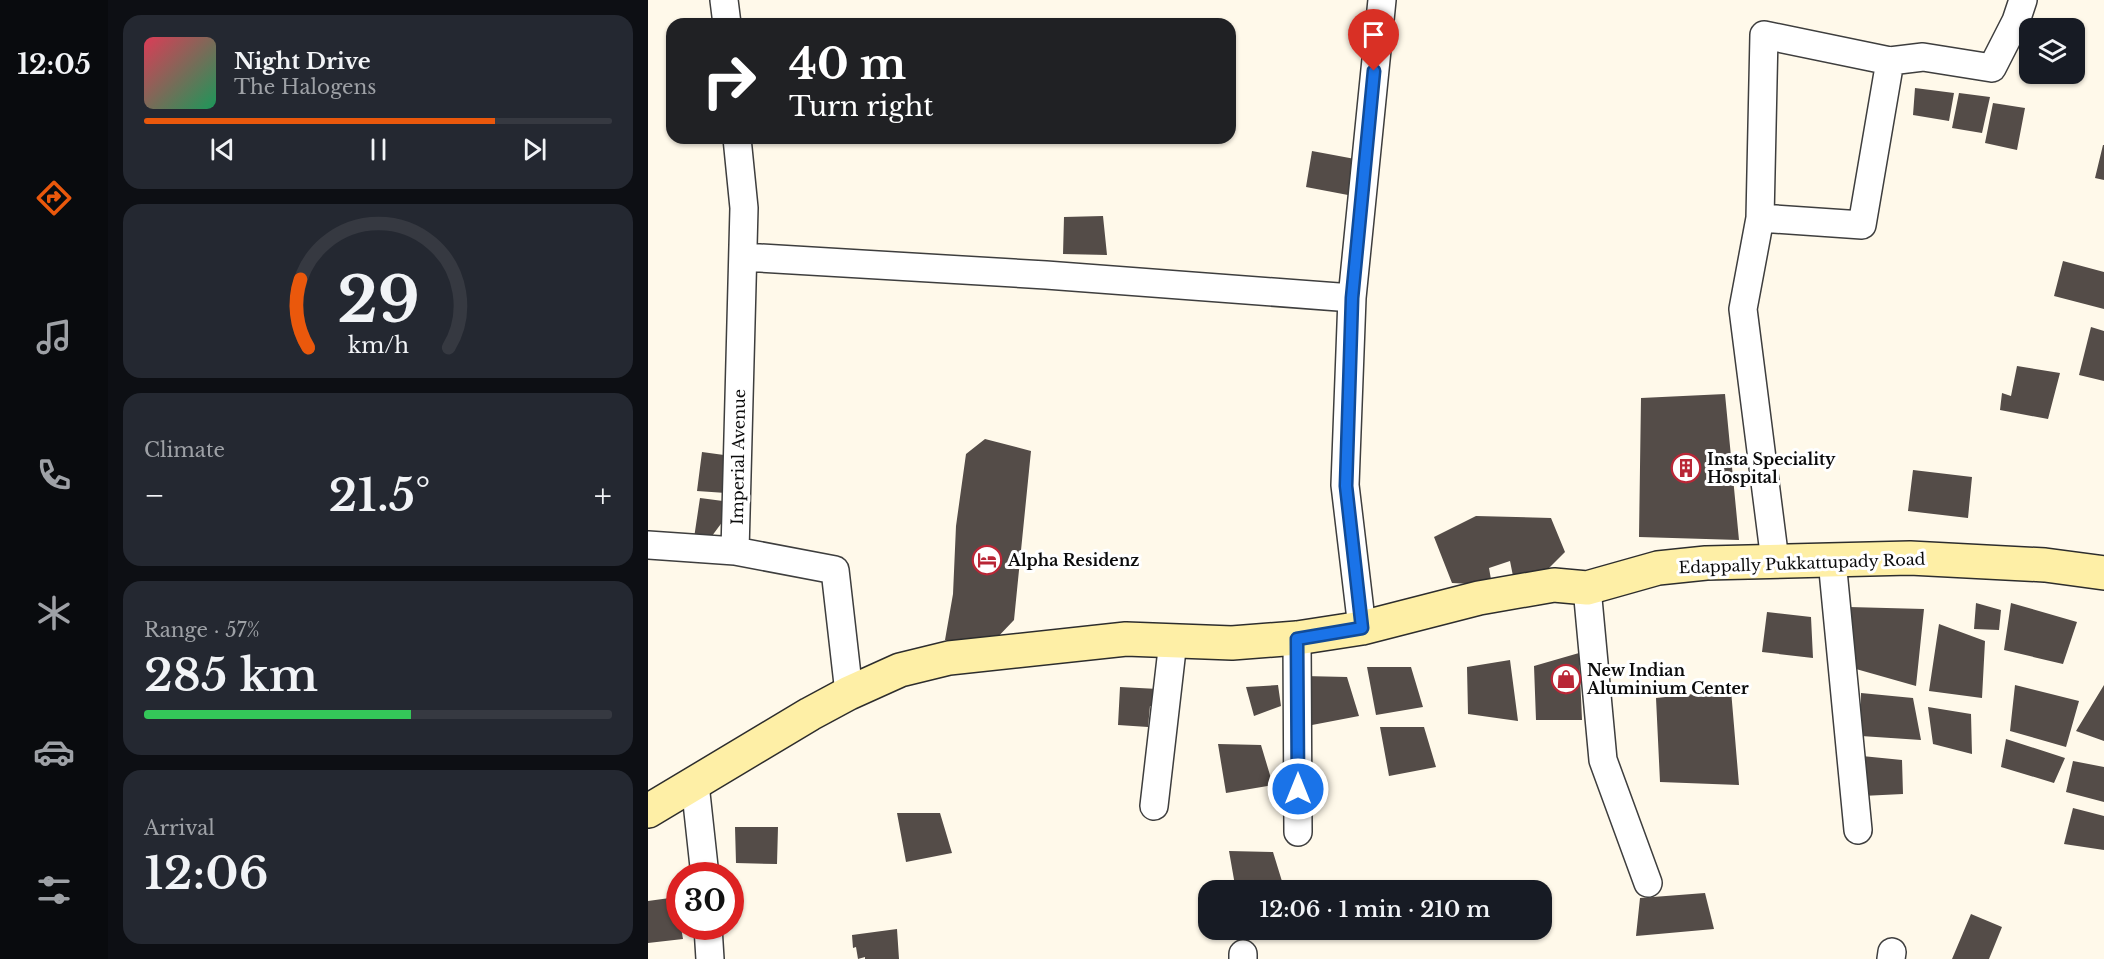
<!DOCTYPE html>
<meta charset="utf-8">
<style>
:root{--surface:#171b24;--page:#242831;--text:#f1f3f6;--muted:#9ea1a6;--line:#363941;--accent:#ea580c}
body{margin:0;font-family:"Libre Baskerville",serif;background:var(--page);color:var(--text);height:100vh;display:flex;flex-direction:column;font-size:22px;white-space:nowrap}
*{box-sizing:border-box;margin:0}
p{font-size:20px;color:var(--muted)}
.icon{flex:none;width:33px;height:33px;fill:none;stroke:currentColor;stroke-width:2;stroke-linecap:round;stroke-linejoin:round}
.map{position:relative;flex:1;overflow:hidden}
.side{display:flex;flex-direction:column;gap:15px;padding:15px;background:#0d0f14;width:540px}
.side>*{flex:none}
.hud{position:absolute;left:18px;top:18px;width:570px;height:126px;border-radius:18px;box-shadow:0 2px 4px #0004;background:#202124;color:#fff;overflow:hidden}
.controls{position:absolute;left:1371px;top:18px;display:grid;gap:12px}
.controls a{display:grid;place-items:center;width:66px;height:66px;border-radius:12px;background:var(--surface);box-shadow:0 2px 4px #0004;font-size:30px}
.speed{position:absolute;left:18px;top:862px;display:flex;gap:12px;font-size:30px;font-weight:700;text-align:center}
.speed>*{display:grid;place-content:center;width:78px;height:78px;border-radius:50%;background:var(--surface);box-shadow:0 2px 4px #0004;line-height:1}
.speed .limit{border:9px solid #d22;background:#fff;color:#111}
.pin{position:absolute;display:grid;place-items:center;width:51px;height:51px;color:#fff;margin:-62px -26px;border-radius:50% 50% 50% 0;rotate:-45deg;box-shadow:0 0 6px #0007}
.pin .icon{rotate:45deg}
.me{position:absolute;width:66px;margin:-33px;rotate:0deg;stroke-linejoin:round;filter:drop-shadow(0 0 4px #0008)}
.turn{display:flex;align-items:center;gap:21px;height:126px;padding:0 24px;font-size:27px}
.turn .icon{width:78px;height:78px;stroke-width:2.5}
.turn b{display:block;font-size:42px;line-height:51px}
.big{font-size:45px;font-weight:600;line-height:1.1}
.side .widget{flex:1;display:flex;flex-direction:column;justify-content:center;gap:9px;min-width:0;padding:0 21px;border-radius:18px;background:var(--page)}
.side .dial{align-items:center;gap:0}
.dial svg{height:156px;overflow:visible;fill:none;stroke:var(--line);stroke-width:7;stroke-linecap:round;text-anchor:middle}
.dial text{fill:var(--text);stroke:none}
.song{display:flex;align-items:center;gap:18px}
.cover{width:72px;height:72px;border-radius:9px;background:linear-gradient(135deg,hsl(350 70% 55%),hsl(150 70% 35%))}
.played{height:6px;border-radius:3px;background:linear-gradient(90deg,var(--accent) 75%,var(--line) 75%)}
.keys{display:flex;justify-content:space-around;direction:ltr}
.heat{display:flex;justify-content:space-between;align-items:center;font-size:33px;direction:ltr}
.charge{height:9px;border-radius:4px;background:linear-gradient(90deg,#34c759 57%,var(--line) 0)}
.trip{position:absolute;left:550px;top:880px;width:354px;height:60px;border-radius:18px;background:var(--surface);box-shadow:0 2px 4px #0004;font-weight:600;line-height:60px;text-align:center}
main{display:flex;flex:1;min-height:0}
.menu{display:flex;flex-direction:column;width:108px;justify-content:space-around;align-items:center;background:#090b0e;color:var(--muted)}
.menu .icon{width:42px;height:42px}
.menu .selected{color:var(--accent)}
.menu b{font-size:27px;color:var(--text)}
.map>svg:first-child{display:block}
.building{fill:#544c48}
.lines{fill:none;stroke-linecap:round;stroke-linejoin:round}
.minor-casing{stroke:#3e3e3e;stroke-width:30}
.secondary-casing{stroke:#2d2d2d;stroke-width:36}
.minor{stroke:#fff;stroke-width:27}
.secondary{stroke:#feefa6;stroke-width:33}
.route-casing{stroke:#114b97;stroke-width:15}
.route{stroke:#1a73e8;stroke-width:10}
.labels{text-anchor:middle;stroke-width:6;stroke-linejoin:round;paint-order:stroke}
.street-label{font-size:16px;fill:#0b0b0b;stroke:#fff}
.poi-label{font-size:16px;font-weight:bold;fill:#0b0b0b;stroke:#fff;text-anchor:start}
</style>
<main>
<nav class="menu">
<b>12:05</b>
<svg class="icon selected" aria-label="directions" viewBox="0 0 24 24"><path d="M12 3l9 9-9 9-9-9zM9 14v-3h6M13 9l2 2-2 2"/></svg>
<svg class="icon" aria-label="music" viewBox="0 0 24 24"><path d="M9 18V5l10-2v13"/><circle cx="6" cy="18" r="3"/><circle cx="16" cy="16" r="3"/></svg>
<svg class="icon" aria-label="phone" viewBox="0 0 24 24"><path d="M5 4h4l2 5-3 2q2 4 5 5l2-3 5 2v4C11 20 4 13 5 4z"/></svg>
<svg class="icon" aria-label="climate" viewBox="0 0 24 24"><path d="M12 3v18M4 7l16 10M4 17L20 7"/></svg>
<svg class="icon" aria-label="car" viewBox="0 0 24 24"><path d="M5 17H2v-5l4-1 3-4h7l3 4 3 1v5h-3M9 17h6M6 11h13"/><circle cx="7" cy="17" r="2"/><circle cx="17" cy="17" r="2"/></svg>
<svg class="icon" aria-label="filters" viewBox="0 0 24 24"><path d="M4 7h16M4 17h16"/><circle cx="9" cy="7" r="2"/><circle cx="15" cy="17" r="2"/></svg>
</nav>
<section class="side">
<div class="widget">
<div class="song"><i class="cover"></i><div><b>Night Drive</b><p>The Halogens</p></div></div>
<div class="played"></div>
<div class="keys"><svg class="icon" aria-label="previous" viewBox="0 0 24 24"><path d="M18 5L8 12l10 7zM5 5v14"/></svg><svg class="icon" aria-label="pause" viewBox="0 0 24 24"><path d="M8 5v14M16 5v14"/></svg><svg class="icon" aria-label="next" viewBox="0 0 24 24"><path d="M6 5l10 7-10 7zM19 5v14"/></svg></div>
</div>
<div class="widget dial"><svg viewBox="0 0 100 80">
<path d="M14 69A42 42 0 1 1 86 69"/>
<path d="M14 69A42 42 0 0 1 10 34" stroke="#ea580c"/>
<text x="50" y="56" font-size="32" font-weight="700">29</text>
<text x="50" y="72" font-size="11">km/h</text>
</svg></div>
<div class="widget"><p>Climate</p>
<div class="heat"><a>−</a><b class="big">21.5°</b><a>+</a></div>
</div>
<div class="widget"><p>Range · 57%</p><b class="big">285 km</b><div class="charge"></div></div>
<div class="widget"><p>Arrival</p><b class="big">12:06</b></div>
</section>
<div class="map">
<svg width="1456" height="959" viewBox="0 0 1456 959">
<rect width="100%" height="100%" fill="#fff9ea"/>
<path class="building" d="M1267 88 1306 93 1301 121 1265 115Z
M1311 93 1342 97 1334 133 1304 128Z
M1345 103 1377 108 1369 150 1337 143Z
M1455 145H1456V180L1447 178Z
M664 151 707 159 700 195 658 187Z
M455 216 459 255 415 254 416 217Z
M1415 261 1456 272V309L1406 296Z
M1443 327 1456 331V381L1431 375Z
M1369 366 1412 373 1400 419 1352 410 1354 393 1363 396Z
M1077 394 1091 540 991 537 993 398Z
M337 439 383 451 366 620 345 642 297 640 305 594 308 526 318 454Z
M54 452 76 455 78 493 49 491Z
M1265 470 1324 477 1320 518 1260 511Z
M52 498 75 501V521L61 540 46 538Z
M828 516 903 518 917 552 893 576 866 581 862 561 841 568 844 585 804 583 786 537Z
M1328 603 1353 610 1351 630 1326 629Z
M1363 603 1429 622 1415 664 1356 650Z
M1201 607 1276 609 1268 686 1208 669Z
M1119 612 1163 617 1165 658 1114 652Z
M1291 624 1337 641 1334 698 1281 691Z
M931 653 934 720H888L886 666Z
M862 660 870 721 820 714 819 667Z
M719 667H763L775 707 728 715Z
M656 676 699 677 711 716 664 725Z
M630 685 633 706 606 716 598 687Z
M1367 685 1431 701 1418 747 1362 731Z
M1456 685V741L1428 731Z
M472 687 510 689 509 707 502 706 500 727 470 725Z
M1083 690 1091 785 1012 782 1008 698Z
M1213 693 1265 698 1273 740 1213 736Z
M1280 707 1323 714 1324 754 1285 744Z
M732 727H776L788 767 741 776Z
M1358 739 1417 758 1406 783 1353 767Z
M570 744 613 745 625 785 578 793Z
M1214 756 1254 760 1255 794 1214 796Z
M1425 761 1456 767V802L1418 792Z
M1425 808 1456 816V850L1416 844Z
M249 813H292L304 853 258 862Z
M87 827H130L129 864 88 863Z
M581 851 625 852 637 891H588Z
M757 882 820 890V891H755Z
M1057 893 1066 929 988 936 992 898Z
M29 897 32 927H33L35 939 0 943V901Z
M1323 914 1354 927 1341 959H1304Z
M249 929 251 959H217V957L210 959 208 947 205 948 204 935Z"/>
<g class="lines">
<g class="minor-casing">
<path id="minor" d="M76 0 79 24
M89 138 96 208 87 551 187 570 201 693
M1112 218 1116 35 1242 61
M95 257 398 275 704 298
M0 545 87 551
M1184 560 1210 830
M1127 561 1095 309 1112 218 1214 225 1242 61 1275 57 1344 68 1368 21 1375 0
M939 588 955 760 1000 883
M714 628 697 485 704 298 734 0
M649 638 650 832
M47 784 57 876
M506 806 525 641
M60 927 62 959
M595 954V959
M1243 959 1244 952"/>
</g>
<g class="secondary-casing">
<path id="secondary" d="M0 811 162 714 201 693 252 670 301 658 478 639 584 643 649 638 714 628 831 598 906 585 939 588 1010 568 1058 563 1262 558 1397 565 1456 573"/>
</g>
<use href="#minor" class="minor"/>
<use href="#secondary" class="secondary"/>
</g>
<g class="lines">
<g class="route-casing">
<path id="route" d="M650 789 649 639 714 628 698 486 704 298 726 71"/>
</g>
<use href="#route" class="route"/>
</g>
<defs>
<g id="building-ring" transform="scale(1.5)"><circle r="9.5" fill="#fff" stroke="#b92636" stroke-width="1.5"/><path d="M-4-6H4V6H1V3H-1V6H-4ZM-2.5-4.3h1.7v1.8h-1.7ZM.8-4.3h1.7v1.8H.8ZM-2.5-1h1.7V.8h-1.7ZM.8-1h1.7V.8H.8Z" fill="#b92636"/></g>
<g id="hotel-ring" transform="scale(1.5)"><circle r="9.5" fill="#fff" stroke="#b92636" stroke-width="1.5"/><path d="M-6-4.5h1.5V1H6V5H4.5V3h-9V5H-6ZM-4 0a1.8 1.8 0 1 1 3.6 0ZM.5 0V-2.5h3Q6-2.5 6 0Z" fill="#b92636"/></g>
<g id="shop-ring" transform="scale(1.5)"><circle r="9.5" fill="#fff" stroke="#b92636" stroke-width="1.5"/><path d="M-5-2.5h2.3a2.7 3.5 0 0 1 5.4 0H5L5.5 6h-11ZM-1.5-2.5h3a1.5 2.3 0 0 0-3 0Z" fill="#b92636"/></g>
</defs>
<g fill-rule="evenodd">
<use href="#building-ring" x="1038" y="468"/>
<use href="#hotel-ring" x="339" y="560"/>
<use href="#shop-ring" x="918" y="679"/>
</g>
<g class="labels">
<g class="street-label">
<text transform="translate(90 457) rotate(-89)" y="6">Imperial Avenue</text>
<text transform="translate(1154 563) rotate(-2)" y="6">Edappally Pukkattupady Road</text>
</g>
<g class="poi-label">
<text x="1059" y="465">Insta Speciality<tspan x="1059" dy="18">Hospital</tspan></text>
<text x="360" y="566">Alpha Residenz</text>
<text x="939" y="676">New Indian<tspan x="939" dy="18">Aluminium Center</tspan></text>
</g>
</g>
</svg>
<div class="controls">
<a><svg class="icon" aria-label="layers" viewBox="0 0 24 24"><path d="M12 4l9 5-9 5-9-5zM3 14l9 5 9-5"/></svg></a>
</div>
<div class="speed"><div class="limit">30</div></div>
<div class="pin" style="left:726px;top:71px;background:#d93025"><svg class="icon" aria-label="arrive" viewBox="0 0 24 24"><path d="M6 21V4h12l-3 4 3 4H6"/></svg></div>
<svg class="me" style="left:650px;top:789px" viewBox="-20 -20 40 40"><circle r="17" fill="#1a73e8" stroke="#fff" stroke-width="3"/><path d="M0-11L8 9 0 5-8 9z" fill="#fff"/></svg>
<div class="trip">12:06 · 1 min · 210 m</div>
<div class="hud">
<div class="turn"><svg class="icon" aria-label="right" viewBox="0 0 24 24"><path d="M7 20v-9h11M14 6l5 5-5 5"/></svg><div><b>40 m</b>Turn right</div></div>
</div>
</div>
</main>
